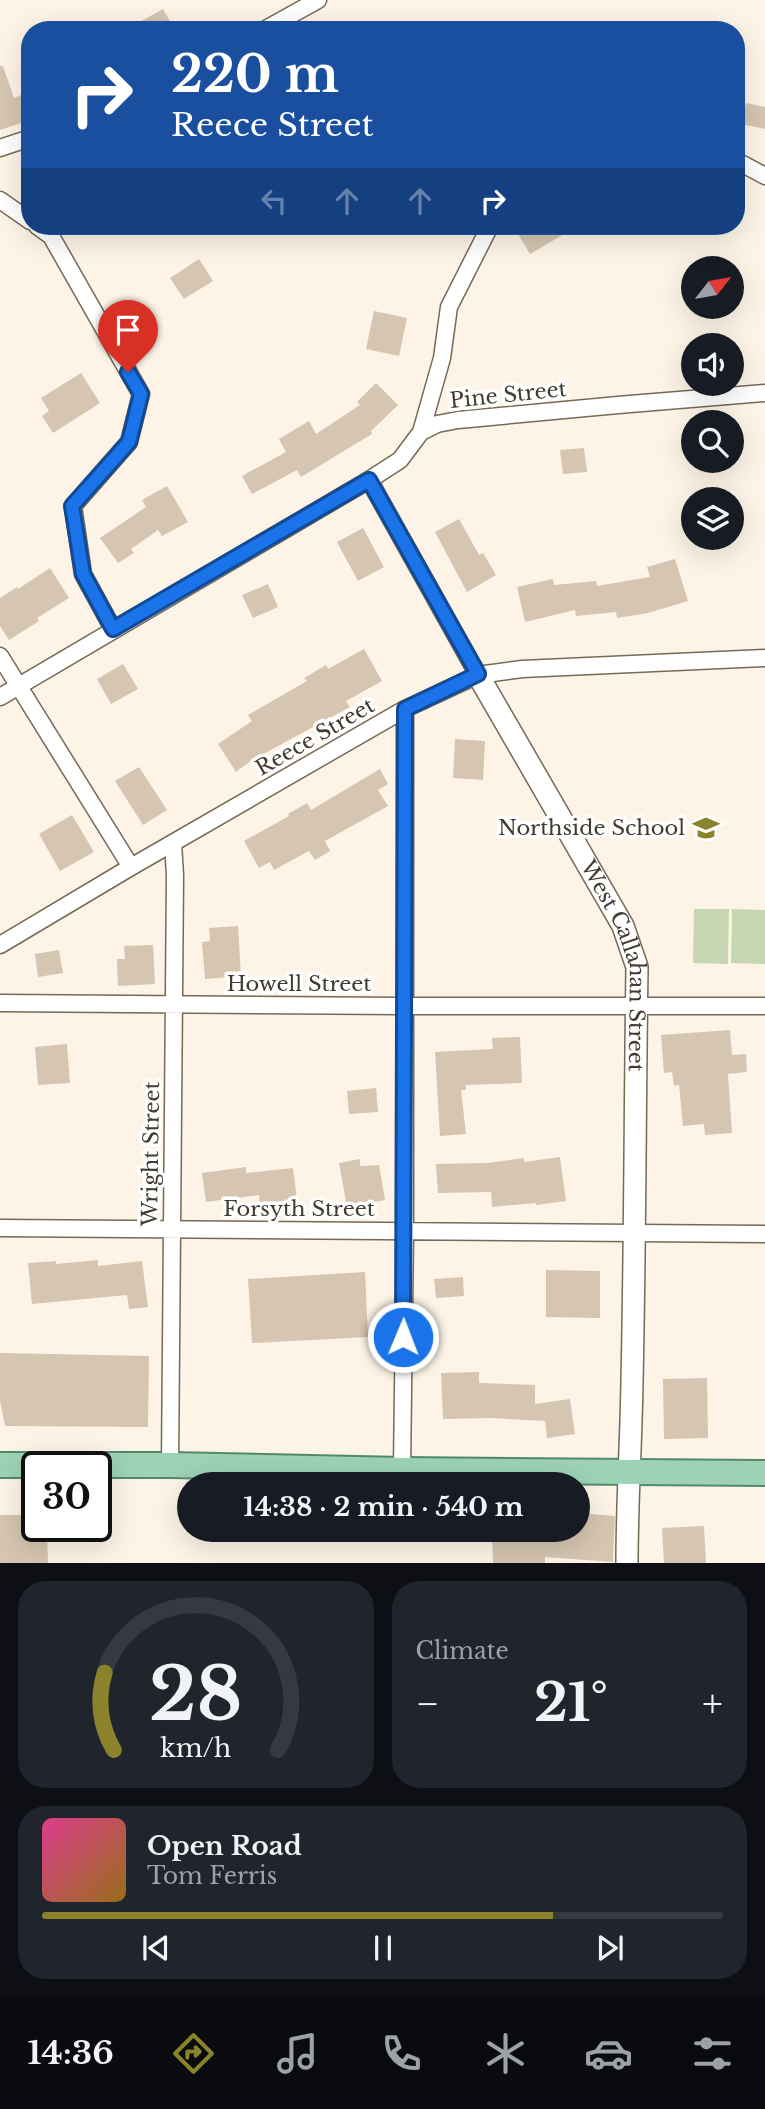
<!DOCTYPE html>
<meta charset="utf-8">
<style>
:root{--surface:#171b24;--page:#20242c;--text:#f1f3f6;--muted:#9ea1a6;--line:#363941;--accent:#8a832b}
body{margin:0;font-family:"Libre Baskerville",serif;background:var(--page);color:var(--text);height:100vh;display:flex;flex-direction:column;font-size:26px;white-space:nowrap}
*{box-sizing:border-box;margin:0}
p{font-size:23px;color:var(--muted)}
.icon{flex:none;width:38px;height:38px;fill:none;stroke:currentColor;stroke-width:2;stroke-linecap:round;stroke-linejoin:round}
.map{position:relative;height:1563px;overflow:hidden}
.sheet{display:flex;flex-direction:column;gap:18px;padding:18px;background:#0d0f14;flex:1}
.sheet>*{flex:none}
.hud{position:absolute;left:21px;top:21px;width:724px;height:214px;border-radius:28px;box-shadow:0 7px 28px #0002;background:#1a4fa0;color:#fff;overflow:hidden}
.needle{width:46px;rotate:59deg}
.fabs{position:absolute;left:681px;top:256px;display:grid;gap:14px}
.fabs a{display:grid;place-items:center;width:63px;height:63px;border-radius:50%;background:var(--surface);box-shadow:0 7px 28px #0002;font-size:35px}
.speed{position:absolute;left:21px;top:1451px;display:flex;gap:14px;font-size:35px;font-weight:700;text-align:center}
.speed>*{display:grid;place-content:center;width:91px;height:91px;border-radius:50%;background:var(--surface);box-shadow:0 7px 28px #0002;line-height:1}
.speed .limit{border:4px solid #111;border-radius:10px;background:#fff;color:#111}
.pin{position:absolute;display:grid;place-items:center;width:60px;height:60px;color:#fff;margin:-72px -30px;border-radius:50% 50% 50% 0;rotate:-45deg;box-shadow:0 0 7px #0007}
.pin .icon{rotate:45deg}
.me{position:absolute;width:77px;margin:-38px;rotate:1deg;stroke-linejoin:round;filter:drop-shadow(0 0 5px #0008)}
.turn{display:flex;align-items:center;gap:24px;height:147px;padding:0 35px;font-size:32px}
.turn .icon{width:91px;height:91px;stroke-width:2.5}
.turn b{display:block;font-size:49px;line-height:60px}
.lanes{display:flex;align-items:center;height:66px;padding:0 35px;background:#0003;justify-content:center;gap:35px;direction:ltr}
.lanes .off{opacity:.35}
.big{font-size:52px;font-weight:800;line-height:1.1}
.sheet .card{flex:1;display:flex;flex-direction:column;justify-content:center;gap:10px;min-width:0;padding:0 24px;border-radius:28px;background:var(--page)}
.sheet .dial{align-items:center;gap:0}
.dial svg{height:182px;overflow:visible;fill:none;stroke:var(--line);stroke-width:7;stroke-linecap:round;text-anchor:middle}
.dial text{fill:var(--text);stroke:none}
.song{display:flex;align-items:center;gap:21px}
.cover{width:84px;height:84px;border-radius:10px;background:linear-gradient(135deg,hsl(330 70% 55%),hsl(40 70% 35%))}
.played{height:7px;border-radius:4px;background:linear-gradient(90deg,var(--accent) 75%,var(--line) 75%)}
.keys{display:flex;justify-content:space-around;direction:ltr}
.heat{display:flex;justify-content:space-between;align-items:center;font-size:38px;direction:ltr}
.sheet .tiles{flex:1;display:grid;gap:18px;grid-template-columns:1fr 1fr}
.card:last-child{grid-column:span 2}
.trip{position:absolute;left:177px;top:1472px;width:413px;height:70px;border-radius:35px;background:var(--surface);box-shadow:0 7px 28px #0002;font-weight:800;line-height:70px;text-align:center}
.tab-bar{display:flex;height:112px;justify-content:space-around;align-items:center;background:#090b0e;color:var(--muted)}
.tab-bar .icon{width:49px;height:49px}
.tab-bar .selected{color:var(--accent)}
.tab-bar b{font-size:32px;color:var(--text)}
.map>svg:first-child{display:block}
.green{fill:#c6d6b0}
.building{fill:#d5c5b1}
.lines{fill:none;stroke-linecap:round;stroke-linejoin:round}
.street-casing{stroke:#766956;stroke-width:19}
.secondary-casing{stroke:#766956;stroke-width:24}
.primary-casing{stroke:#528a69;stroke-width:28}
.street{stroke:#fff;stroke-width:16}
.secondary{stroke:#fff;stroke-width:21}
.primary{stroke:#9dd2b7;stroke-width:24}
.route-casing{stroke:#114b97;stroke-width:18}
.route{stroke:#1a73e8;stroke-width:12}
.labels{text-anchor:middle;stroke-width:7;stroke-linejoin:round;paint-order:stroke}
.street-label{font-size:21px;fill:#413b32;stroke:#fff}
.poi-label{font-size:21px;fill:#413b32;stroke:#fff;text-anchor:end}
</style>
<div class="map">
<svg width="765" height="1563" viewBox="0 0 765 1563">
<rect width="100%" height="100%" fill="#fdf4e7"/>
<path class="green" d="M694 909H729L728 964 693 963Z
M732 909 765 910V964L731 963Z"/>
<path class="building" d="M163 9 175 30H125Z
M0 66H3L14 98 30 91V120L0 130Z
M746 103 765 107V129L741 124Z
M528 226H578L530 254 517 232Z
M199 259 213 281 184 299 170 278Z
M374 311 407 318 399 356 366 349Z
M81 373 100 403 53 433 42 416 49 411 41 398Z
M376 383 398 405 371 431 372 434 301 477 297 470 252 494 242 476 286 452 279 439 309 421 316 434 360 405 357 402Z
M584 448 587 472 563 474 560 450Z
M167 486 188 522 162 536 158 530 131 549 134 553 118 563 100 538 146 507 142 500Z
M459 519 479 555 483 553 496 575 467 592 435 532Z
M363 528 384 567 358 581 337 542Z
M675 559 688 601 648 613 617 618 616 612 576 616 575 610 525 622 517 587 553 579 554 585 596 581 597 586 650 577 647 567Z
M50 568 69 598 37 618 39 621 9 640 0 626V598L17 587 18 589Z
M268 584 278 607 253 618 242 595Z
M364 649 382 681 346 701 350 707 252 760 236 772 218 744 252 721 248 715 307 681 304 678 326 665 328 669Z
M123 664 138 689 111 704 97 679Z
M455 739 485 741 483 780 453 778Z
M139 767 167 810 143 825 115 781Z
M380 769 388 784 378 790 388 806 325 841 330 851 315 860 309 851 274 870 270 862 259 868 244 841 289 816 288 814 307 803 311 810Z
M72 815 94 852 60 871 39 834Z
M238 926 241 976 205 979 202 942 210 941 209 928Z
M153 945 155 984 118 986 117 959H125L124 946Z
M59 950 63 973 38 977 35 954Z
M730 1030 732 1055 746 1054 747 1072 728 1074 732 1133 705 1135 704 1124 683 1126 679 1085 674 1086 672 1072 664 1073 661 1035Z
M520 1037 522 1083 466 1085V1090H461L466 1134 440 1136 435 1052 493 1049 492 1038Z
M67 1044 70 1083 38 1085 35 1047Z
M376 1088 378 1112 349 1114 347 1091Z
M560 1157 566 1201 536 1205V1203L492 1207 491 1192 438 1193 436 1164 488 1163 524 1158V1162Z
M360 1159V1166L379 1165 385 1200 347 1207 339 1163Z
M246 1167V1173L293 1168 297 1200 260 1205 259 1195 206 1202 202 1173Z
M98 1260V1266L142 1261 148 1307 129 1309 127 1295 32 1304 28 1263 56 1261V1264Z
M546 1270 600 1271V1318L546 1317Z
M365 1272 368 1337 252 1343 248 1279Z
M463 1277 464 1296 436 1298 434 1279Z
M0 1353 149 1356 148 1427 5 1426 0 1401Z
M479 1372V1383L535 1385V1404L570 1399 575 1434 547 1438 545 1421 491 1418 443 1419 441 1373Z
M707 1378 708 1438 664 1439 663 1379Z
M578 1513 615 1516 613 1562 545 1557V1563H493L492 1530H578Z
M0 1515H37V1526H47L48 1563H0Z
M704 1526 706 1563H664L662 1528Z"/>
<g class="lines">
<g class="street-casing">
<path id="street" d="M264 30 318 0
M0 148 30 138
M737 161 765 176
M0 200 30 221
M37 226 51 236 141 394 129 442 73 506 83 574 113 629
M421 432 442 358 449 307 490 226
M369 480 478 675
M0 656 131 867
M0 697 369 480 400 460 421 432 437 424 458 420 618 405 765 393
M0 945 131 867 405 709 478 675 522 669 765 658
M0 1003 404 1006H765
M0 1228 765 1234
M170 1465 175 875 173 843
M402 1470 405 1231V709"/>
</g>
<g class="secondary-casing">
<g id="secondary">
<path id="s1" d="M478 675 623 926 637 967C635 1105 635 1244 632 1382 631 1443 627 1503 627 1563"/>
</g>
</g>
<g class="primary-casing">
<path id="primary" d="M0 1465H170L402 1470 765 1473"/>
</g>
<use href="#street" class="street"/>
<use href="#secondary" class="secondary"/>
<use href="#primary" class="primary"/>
</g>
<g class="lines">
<g class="route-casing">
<path id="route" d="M128 372 141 394 129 442 72 506 83 574 113 629 369 480 478 674 405 709 403 1337"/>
</g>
<use href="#route" class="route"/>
</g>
<defs>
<g id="school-bare" transform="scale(2.1)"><path d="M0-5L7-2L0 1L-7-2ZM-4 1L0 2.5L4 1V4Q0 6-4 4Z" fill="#8a832b" stroke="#fff" stroke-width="2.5" paint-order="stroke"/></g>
</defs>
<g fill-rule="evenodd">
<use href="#school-bare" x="706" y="828"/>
</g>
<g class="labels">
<g class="street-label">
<text transform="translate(508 395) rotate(-6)" y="7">Pine Street</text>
<text transform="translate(315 737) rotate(-30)" y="7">Reece Street</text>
<text dy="7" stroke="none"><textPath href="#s1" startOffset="327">West Callahan Street</textPath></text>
<text x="299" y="991">Howell Street</text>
<text transform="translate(151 1154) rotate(-89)" y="7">Wright Street</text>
<text x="299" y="1216">Forsyth Street</text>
</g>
<g class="poi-label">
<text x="685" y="835">Northside School</text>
</g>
</g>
</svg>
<div class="fabs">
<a><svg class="needle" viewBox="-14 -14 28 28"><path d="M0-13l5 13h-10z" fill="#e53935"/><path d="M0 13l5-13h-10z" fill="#9ea1a6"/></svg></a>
<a><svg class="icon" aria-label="sound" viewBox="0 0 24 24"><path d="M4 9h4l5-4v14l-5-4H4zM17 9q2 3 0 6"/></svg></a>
<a><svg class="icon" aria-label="search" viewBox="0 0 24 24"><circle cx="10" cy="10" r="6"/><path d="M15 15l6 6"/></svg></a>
<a><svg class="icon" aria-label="layers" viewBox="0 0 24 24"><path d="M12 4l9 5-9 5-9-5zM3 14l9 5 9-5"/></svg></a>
</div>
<div class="speed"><div class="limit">30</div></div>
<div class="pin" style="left:128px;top:372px;background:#d93025"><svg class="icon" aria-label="arrive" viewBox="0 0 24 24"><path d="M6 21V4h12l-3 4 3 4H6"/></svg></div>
<svg class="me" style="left:403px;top:1337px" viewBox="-20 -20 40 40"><circle r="17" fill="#1a73e8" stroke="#fff" stroke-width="3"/><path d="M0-11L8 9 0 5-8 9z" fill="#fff"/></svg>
<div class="trip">14:38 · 2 min · 540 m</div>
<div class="hud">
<div class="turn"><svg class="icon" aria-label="right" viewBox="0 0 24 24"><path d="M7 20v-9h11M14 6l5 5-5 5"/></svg><div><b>220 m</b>Reece Street</div></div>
<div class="lanes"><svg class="icon off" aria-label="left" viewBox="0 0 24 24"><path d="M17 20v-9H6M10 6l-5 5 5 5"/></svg><svg class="icon off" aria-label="ahead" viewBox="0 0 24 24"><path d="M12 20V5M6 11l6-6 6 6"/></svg><svg class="icon off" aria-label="ahead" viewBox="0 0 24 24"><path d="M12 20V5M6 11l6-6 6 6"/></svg><svg class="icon" aria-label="right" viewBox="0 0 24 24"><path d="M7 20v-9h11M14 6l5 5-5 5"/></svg></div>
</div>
</div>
<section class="sheet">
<div class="tiles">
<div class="card dial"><svg viewBox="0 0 100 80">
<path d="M14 69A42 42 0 1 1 86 69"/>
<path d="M14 69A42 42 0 0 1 10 35" stroke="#8a832b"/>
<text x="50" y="56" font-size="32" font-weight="700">28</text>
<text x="50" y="72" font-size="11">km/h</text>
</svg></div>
<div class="card"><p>Climate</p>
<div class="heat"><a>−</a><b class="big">21°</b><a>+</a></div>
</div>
<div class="card">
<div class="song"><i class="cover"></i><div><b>Open Road</b><p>Tom Ferris</p></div></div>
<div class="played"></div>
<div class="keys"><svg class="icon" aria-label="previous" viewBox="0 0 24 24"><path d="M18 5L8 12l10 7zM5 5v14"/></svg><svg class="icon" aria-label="pause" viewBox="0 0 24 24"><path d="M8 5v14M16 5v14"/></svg><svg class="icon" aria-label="next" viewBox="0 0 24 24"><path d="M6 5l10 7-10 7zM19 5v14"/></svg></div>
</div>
</div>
</section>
<nav class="tab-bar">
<b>14:36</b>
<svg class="icon selected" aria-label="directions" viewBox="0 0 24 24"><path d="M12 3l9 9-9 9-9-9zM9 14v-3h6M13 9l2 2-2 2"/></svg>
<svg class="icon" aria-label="music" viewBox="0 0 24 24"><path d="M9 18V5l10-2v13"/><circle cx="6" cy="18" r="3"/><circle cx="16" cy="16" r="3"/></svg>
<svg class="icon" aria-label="phone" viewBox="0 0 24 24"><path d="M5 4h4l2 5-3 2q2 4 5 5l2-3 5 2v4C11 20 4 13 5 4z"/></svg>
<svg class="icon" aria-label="climate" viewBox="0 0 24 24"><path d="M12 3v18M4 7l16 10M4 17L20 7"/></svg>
<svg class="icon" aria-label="car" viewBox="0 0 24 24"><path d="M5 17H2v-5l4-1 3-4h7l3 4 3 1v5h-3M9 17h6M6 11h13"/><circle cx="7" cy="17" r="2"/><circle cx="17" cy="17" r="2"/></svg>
<svg class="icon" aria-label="filters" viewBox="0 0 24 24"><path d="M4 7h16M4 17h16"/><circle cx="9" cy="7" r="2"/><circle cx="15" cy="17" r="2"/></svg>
</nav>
